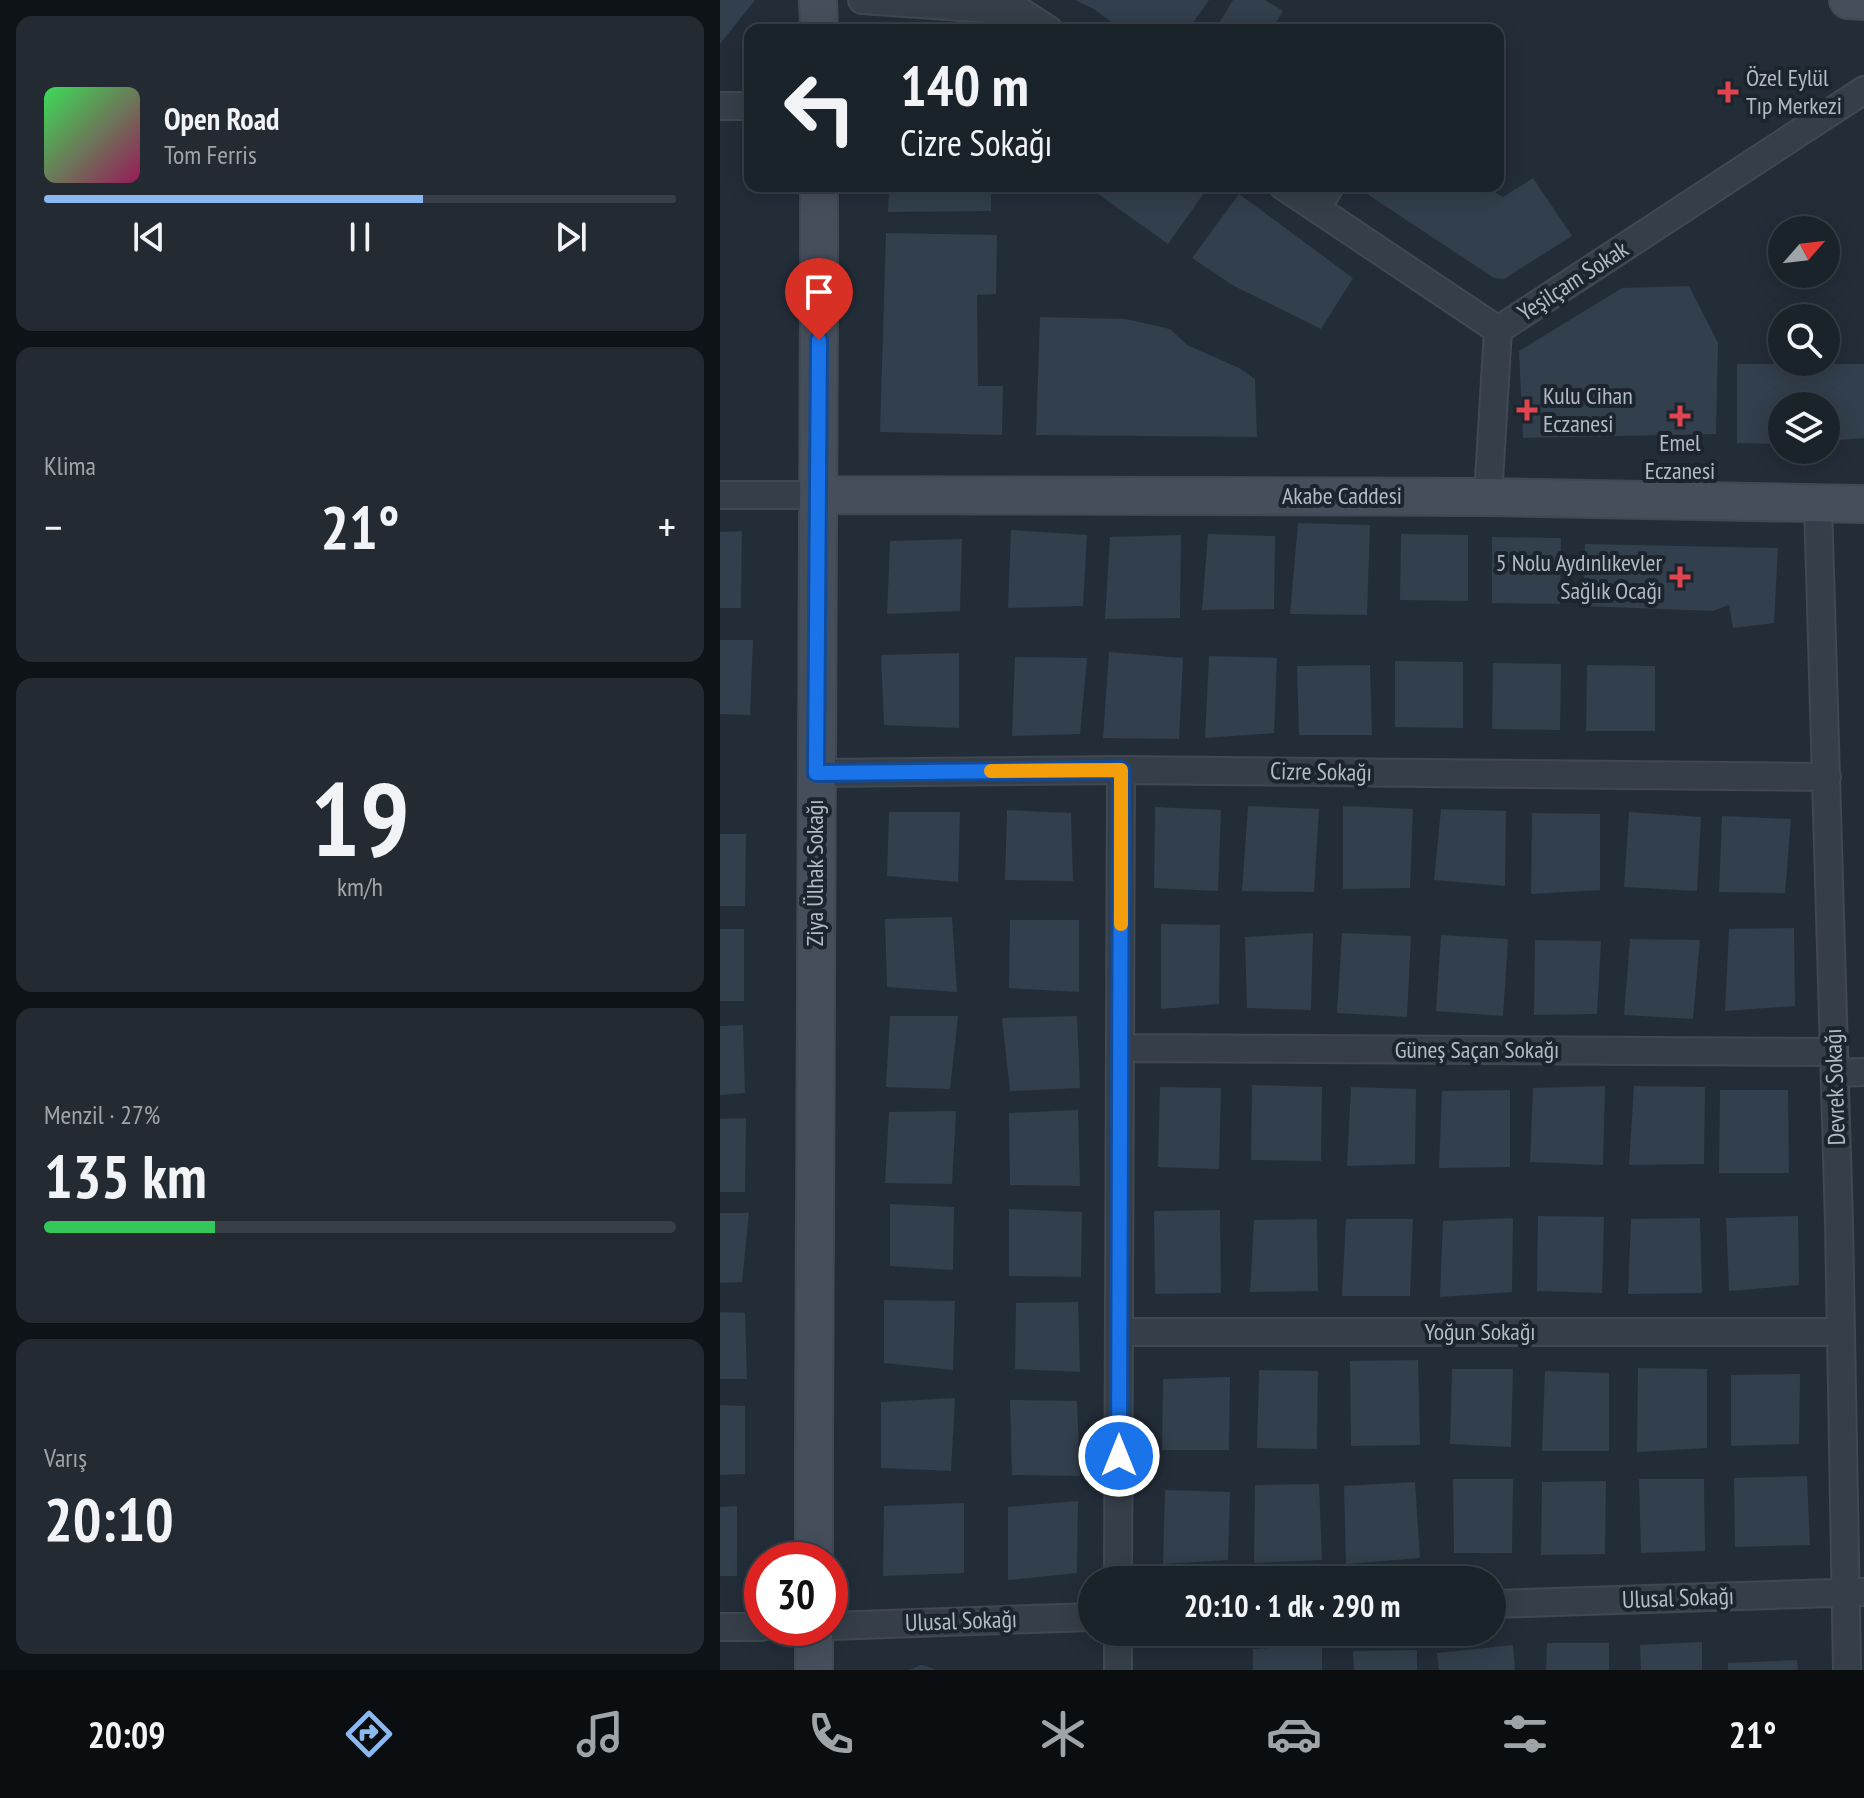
<!DOCTYPE html>
<html lang="tr">
<meta charset="utf-8">
<style>
:root{--surface:#1a222a;--page:#232a32;--text:#f1f3f6;--muted:#9fa4a8;--line:#383f47;--accent:#8ab8f1}
body{margin:0;font-family:"PT Sans Narrow",sans-serif;background:var(--page);color:var(--text);height:100vh;display:flex;flex-direction:column;font-size:30px;white-space:nowrap}
*{box-sizing:border-box;margin:0}
p{font-size:26px;color:var(--muted)}
.icon{flex:none;width:44px;height:44px;fill:none;stroke:currentColor;stroke-width:2;stroke-linecap:round;stroke-linejoin:round}
.map{position:relative;flex:1;overflow:hidden}
.panel{display:flex;flex-direction:column;gap:16px;padding:16px;background:#0e1317;width:720px}
.panel>*{flex:none}
.guide{position:absolute;left:24px;top:24px;width:760px;height:168px;border-radius:16px;box-shadow:0 4px 20px #0003,0 0 0 2px var(--line);background:#1a222a;color:var(--text);overflow:hidden}
.needle{width:52px;rotate:62deg}
.fabs{position:absolute;left:1048px;top:216px;display:grid;gap:16px}
.fabs a{display:grid;place-items:center;width:72px;height:72px;border-radius:50%;background:var(--surface);box-shadow:0 4px 20px #0003,0 0 0 2px var(--line);font-size:40px}
.speed{position:absolute;left:24px;top:1542px;display:flex;gap:16px;font-size:40px;font-weight:700;text-align:center}
.speed>*{display:grid;place-content:center;width:104px;height:104px;border-radius:50%;background:var(--surface);box-shadow:0 4px 20px #0003,0 0 0 2px var(--line);line-height:1}
.speed .limit{border:12px solid #d22;background:#fff;color:#111}
.pin{position:absolute;display:grid;place-items:center;width:68px;height:68px;color:#fff;margin:-82px -34px;border-radius:50% 50% 50% 0;rotate:-45deg;box-shadow:0 0 8px #0007}
.pin .icon{rotate:45deg}
.me{position:absolute;width:88px;margin:-44px;rotate:0deg;stroke-linejoin:round;filter:drop-shadow(0 0 6px #0008)}
.turn{display:flex;align-items:center;gap:28px;height:168px;padding:0 24px;font-size:36px}
.turn .icon{width:104px;height:104px;stroke-width:2.5}
.turn b{display:block;font-size:56px;line-height:68px}
.big{font-size:60px;font-weight:600;line-height:1.1}
.panel .tile{flex:1;display:flex;flex-direction:column;justify-content:center;gap:12px;min-width:0;padding:0 28px;border-radius:16px;background:var(--page)}
.panel .dial{align-items:center;gap:0}
.dial b{font-size:104px;line-height:1}
.song{display:flex;align-items:center;gap:24px}
.cover{width:96px;height:96px;border-radius:12px;background:linear-gradient(135deg,hsl(130 70% 55%),hsl(330 70% 35%))}
.played{height:8px;border-radius:4px;background:linear-gradient(90deg,var(--accent) 60%,var(--line) 60%)}
.keys{display:flex;justify-content:space-around;direction:ltr}
.heat{display:flex;justify-content:space-between;align-items:center;font-size:44px;direction:ltr}
.charge{height:12px;border-radius:6px;background:linear-gradient(90deg,#34c759 27%,var(--line) 0)}
.trip{position:absolute;left:358px;top:1566px;width:428px;height:80px;border-radius:40px;background:var(--surface);box-shadow:0 4px 20px #0003,0 0 0 2px var(--line);font-weight:600;line-height:80px;text-align:center}
.menu{display:flex;height:128px;justify-content:space-around;align-items:center;background:#0a0e11;color:var(--muted)}
.menu .icon{width:56px;height:56px}
.menu .current{color:var(--accent)}
.menu b{font-size:36px;color:var(--text)}
main{display:flex;flex:1;min-height:0}
.map>svg:first-child{display:block}
.building{fill:#323f4c}
.lines{fill:none;stroke-linecap:round;stroke-linejoin:round}
.street-casing{stroke:#404852;stroke-width:30}
.secondary-casing{stroke:#404852;stroke-width:40}
.street{stroke:#363f49;stroke-width:26}
.secondary{stroke:#454f5c;stroke-width:36}
.route-casing{stroke:#114b97;stroke-width:20}
.route{stroke:#1a73e8;stroke-width:14}
.slow{stroke:#f59e0b;stroke-width:14}
.health-dot{fill:#e0444e;stroke:#1c242e;stroke-width:3}
.labels{text-anchor:middle;stroke-width:8;stroke-linejoin:round;paint-order:stroke}
.poi-label{font-size:24px;fill:#b1bac5;stroke:#1c242e;text-anchor:start}
.street-label{font-size:24px;fill:#b1bac5;stroke:#1c242e}
</style>
<main>
<section class="panel">
<div class="tile">
<div class="song"><i class="cover"></i><div><b>Open Road</b><p>Tom Ferris</p></div></div>
<div class="played"></div>
<div class="keys"><svg class="icon" aria-label="previous" viewBox="0 0 24 24"><path d="M18 5L8 12l10 7zM5 5v14"/></svg><svg class="icon" aria-label="pause" viewBox="0 0 24 24"><path d="M8 5v14M16 5v14"/></svg><svg class="icon" aria-label="next" viewBox="0 0 24 24"><path d="M6 5l10 7-10 7zM19 5v14"/></svg></div>
</div>
<div class="tile"><p>Klima</p>
<div class="heat"><a>−</a><b class="big">21°</b><a>+</a></div>
</div>
<div class="tile dial"><b>19</b><p>km/h</p></div>
<div class="tile"><p>Menzil · 27%</p><b class="big">135 km</b><div class="charge"></div></div>
<div class="tile"><p>Varış</p><b class="big">20:10</b></div>
</section>
<div class="map">
<svg width="1144" height="1670" viewBox="0 0 1144 1670">
<rect width="100%" height="100%" fill="#232d38"/>
<path class="building" d="M0 0H35L0 44Z
M355 0H489L468 30H402L374 9Z
M513 0H545L563 11 551 30H495Z
M813 178 852 236 784 279 774 278 635 186H764L783 197Z
M169 186H271V211L168 212Z
M367 186H489L448 244Z
M519 194 633 278 601 329 514 286 472 258Z
M166 233 277 235 276 294 257 295 258 386H283L282 435 160 432Z
M969 286 998 343 996 434 803 438 799 351 902 288Z
M320 317 406 319 450 329 467 345 519 368 535 379 537 437 316 435Z
M1017 364H1144V438L1106 441V406H1062V444L1017 443Z
M578 523 650 525 647 615 570 614Z
M291 530 367 535 363 606 288 608Z
M22 531 21 608H0V532Z
M488 534 555 536 554 609 482 610Z
M681 534 748 535V601L680 600Z
M461 535 460 618 385 619 390 537Z
M772 537 841 538 840 604 772 603Z
M242 539 240 611 167 614 170 541Z
M865 544 1058 548 1054 623 1013 628 1009 605 993 611 863 606Z
M0 640H33L30 715 0 714Z
M389 652 463 658 459 739 383 738Z
M239 653V728L164 725 161 655Z
M489 656 557 658 554 733 485 738Z
M295 657 367 658 360 734 292 736Z
M675 661 743 662V728L675 727Z
M773 663 841 664 840 730 772 729Z
M650 665 652 735H579L577 666Z
M867 665 935 666V731H866Z
M528 806 599 809 594 892 522 891Z
M623 806 693 809 690 888 623 889Z
M435 807 501 810 498 891 434 888Z
M721 809 786 811 785 886 714 880Z
M287 810 351 813 353 881 285 880Z
M169 812H240L238 882 167 876Z
M909 812 981 817 977 891 904 887Z
M812 813 880 814V890L811 894Z
M1002 816 1071 819 1065 893 999 892Z
M0 834H26L25 906H0Z
M232 917 237 992 167 987 165 919Z
M290 920H359V992L289 988Z
M441 924 500 925 499 1004 441 1009Z
M1074 928 1075 1006 1005 1011 1009 929Z
M0 929H24V1001H0Z
M593 933 591 1010 527 1008 525 937Z
M622 933 691 936 687 1017 617 1013Z
M721 935 788 939 783 1016 716 1011Z
M910 939 980 940 973 1019 904 1015Z
M815 940 881 941 877 1014 814 1015Z
M170 1016H238L230 1089 166 1087Z
M357 1016 360 1088 290 1091 282 1018Z
M23 1025 25 1093 0 1095V1026Z
M532 1085 602 1087 601 1161 531 1160Z
M885 1086 883 1165 810 1162 813 1088Z
M914 1086 985 1087 984 1164 909 1165Z
M440 1087 501 1088 499 1169 438 1167Z
M631 1087 696 1089 695 1164 627 1166Z
M790 1090V1167L719 1168 722 1091Z
M1000 1090H1068L1069 1173H999Z
M358 1110 360 1186 290 1185 289 1113Z
M236 1111 232 1184 165 1183 169 1112Z
M26 1118 25 1192H0V1119Z
M170 1204 234 1207 233 1270 170 1266Z
M289 1209 362 1212 361 1277 289 1276Z
M500 1210 501 1293 435 1294 434 1211Z
M0 1213H29L22 1282 0 1283Z
M818 1216 884 1217 882 1293 817 1291Z
M1078 1216 1079 1285 1009 1291 1006 1218Z
M793 1218 792 1292 720 1297 723 1221Z
M980 1218 982 1293 908 1294 911 1219Z
M597 1219 598 1291 530 1292 534 1220Z
M626 1219H693L690 1296H622Z
M164 1300 235 1301 233 1370 164 1363Z
M358 1302 360 1372 295 1369 296 1303Z
M0 1312 25 1313 27 1379H0Z
M698 1360 700 1445 631 1446 630 1361Z
M918 1368 987 1369V1448L917 1452Z
M732 1369H793L791 1447 730 1444Z
M539 1370 598 1371 597 1449 537 1448Z
M825 1371 889 1373V1451H822Z
M1080 1374 1079 1444 1011 1446V1375Z
M510 1377 509 1450H442L443 1379Z
M235 1398 231 1471 161 1468V1402Z
M290 1400 357 1401 360 1476 292 1475Z
M0 1405 25 1406V1474L0 1475Z
M1087 1476 1090 1545 1015 1547 1014 1478Z
M733 1479H793L792 1553H734Z
M919 1479H984L985 1551 921 1553Z
M886 1481 885 1554 821 1555 822 1482Z
M695 1482 700 1558 626 1564 624 1486Z
M599 1484 602 1560 534 1563 535 1485Z
M445 1490 510 1492 508 1560 443 1564Z
M358 1501 357 1573 288 1580V1507Z
M244 1503V1573L163 1576 164 1506Z
M17 1506V1576H0V1507Z
M982 1642V1670H921L920 1645Z
M827 1643H889V1670H826Z
M602 1645V1670H533V1649Z
M793 1645 795 1670H719L717 1653Z
M697 1650V1670H634L633 1651Z
M1077 1660 1078 1670H1008V1663Z
M201 1665 206 1666 216 1670H189Z"/>
<g class="lines">
<g class="street-casing">
<path id="street" d="M142 0 300 11 329 30
M0 106H30
M563 186 778 330 1144 90
M597 209 610 186
M0 495H100
M768 497 778 330
M1098 504 1119 1223 1127 1670
M96 773 401 770 1107 777
M400 1048 1114 1052
M1115 1073 1144 1072
M399 1332H1121
M398 1580 401 770
M772 1604 1144 1592
M110 1626 372 1617
M0 1627H42
M398 1670V1632"/>
</g>
<g class="secondary-casing">
<path id="secondary" d="M98 0 99 30
M1128 0 1144 1
M100 495 768 497 1144 504
M94 1560C93 1102 100 644 99 186
M94 1628V1670"/>
</g>
<use href="#street" class="street"/>
<use href="#secondary" class="secondary"/>
</g>
<g class="lines">
<g class="route-casing">
<path id="route" d="M99 340 96 773 401 770 399 1456"/>
</g>
<use href="#route" class="route"/>
<path class="slow" d="M271 771 401 770V924"/>
</g>
<g class="health-dot">
<path d="M1004 80h8v8h8v8h-8v8h-8v-8h-8v-8h8z"/>
<path d="M803 398h8v8h8v8h-8v8h-8v-8h-8v-8h8z"/>
<path d="M956 404h8v8h8v8h-8v8h-8v-8h-8v-8h8z"/>
<path d="M956 565h8v8h8v8h-8v8h-8v-8h-8v-8h8z"/>
</g>
<g class="labels">
<g class="poi-label">
<text x="1026" y="86">Özel Eylül<tspan x="1026" dy="28">Tıp Merkezi</tspan></text>
<text x="823" y="404">Kulu Cihan<tspan x="823" dy="28">Eczanesi</tspan></text>
<text x="960" y="451" text-anchor="middle">Emel<tspan x="960" dy="28">Eczanesi</tspan></text>
<text x="942" y="571" text-anchor="end">5 Nolu Aydınlıkevler<tspan x="942" dy="28">Sağlık Ocağı</tspan></text>
</g>
<g class="street-label">
<text transform="translate(853 281) rotate(-33)" y="8">Yeşilçam Sokak</text>
<text x="622" y="504">Akabe Caddesi</text>
<text transform="translate(601 772) rotate(1)" y="8">Cizre Sokağı</text>
<text transform="translate(95 873) rotate(-90)" y="8">Ziya Ülhak Sokağı</text>
<text x="757" y="1058">Güneş Saçan Sokağı</text>
<text transform="translate(1115 1087) rotate(-92)" y="8">Devrek Sokağı</text>
<text x="760" y="1340">Yoğun Sokağı</text>
<text transform="translate(958 1598) rotate(-2)" y="8">Ulusal Sokağı</text>
<text transform="translate(241 1621) rotate(-2)" y="8">Ulusal Sokağı</text>
</g>
</g>
</svg>
<div class="fabs">
<a><svg class="needle" viewBox="-14 -14 28 28"><path d="M0-13l5 13h-10z" fill="#e53935"/><path d="M0 13l5-13h-10z" fill="#9fa4a8"/></svg></a>
<a><svg class="icon" aria-label="search" viewBox="0 0 24 24"><circle cx="10" cy="10" r="6"/><path d="M15 15l6 6"/></svg></a>
<a><svg class="icon" aria-label="layers" viewBox="0 0 24 24"><path d="M12 4l9 5-9 5-9-5zM3 14l9 5 9-5"/></svg></a>
</div>
<div class="speed"><div class="limit">30</div></div>
<div class="pin" style="left:99px;top:340px;background:#d93025"><svg class="icon" aria-label="arrive" viewBox="0 0 24 24"><path d="M6 21V4h12l-3 4 3 4H6"/></svg></div>
<svg class="me" style="left:399px;top:1456px" viewBox="-20 -20 40 40"><circle r="17" fill="#1a73e8" stroke="#fff" stroke-width="3"/><path d="M0-11L8 9 0 5-8 9z" fill="#fff"/></svg>
<div class="trip">20:10 · 1 dk · 290 m</div>
<div class="guide">
<div class="turn"><svg class="icon" aria-label="left" viewBox="0 0 24 24"><path d="M17 20v-9H6M10 6l-5 5 5 5"/></svg><div><b>140 m</b>Cizre Sokağı</div></div>
</div>
</div>
</main>
<nav class="menu">
<b>20:09</b>
<svg class="icon current" aria-label="directions" viewBox="0 0 24 24"><path d="M12 3l9 9-9 9-9-9zM9 14v-3h6M13 9l2 2-2 2"/></svg>
<svg class="icon" aria-label="music" viewBox="0 0 24 24"><path d="M9 18V5l10-2v13"/><circle cx="6" cy="18" r="3"/><circle cx="16" cy="16" r="3"/></svg>
<svg class="icon" aria-label="phone" viewBox="0 0 24 24"><path d="M5 4h4l2 5-3 2q2 4 5 5l2-3 5 2v4C11 20 4 13 5 4z"/></svg>
<svg class="icon" aria-label="climate" viewBox="0 0 24 24"><path d="M12 3v18M4 7l16 10M4 17L20 7"/></svg>
<svg class="icon" aria-label="car" viewBox="0 0 24 24"><path d="M5 17H2v-5l4-1 3-4h7l3 4 3 1v5h-3M9 17h6M6 11h13"/><circle cx="7" cy="17" r="2"/><circle cx="17" cy="17" r="2"/></svg>
<svg class="icon" aria-label="filters" viewBox="0 0 24 24"><path d="M4 7h16M4 17h16"/><circle cx="9" cy="7" r="2"/><circle cx="15" cy="17" r="2"/></svg>
<b>21°</b>
</nav>
